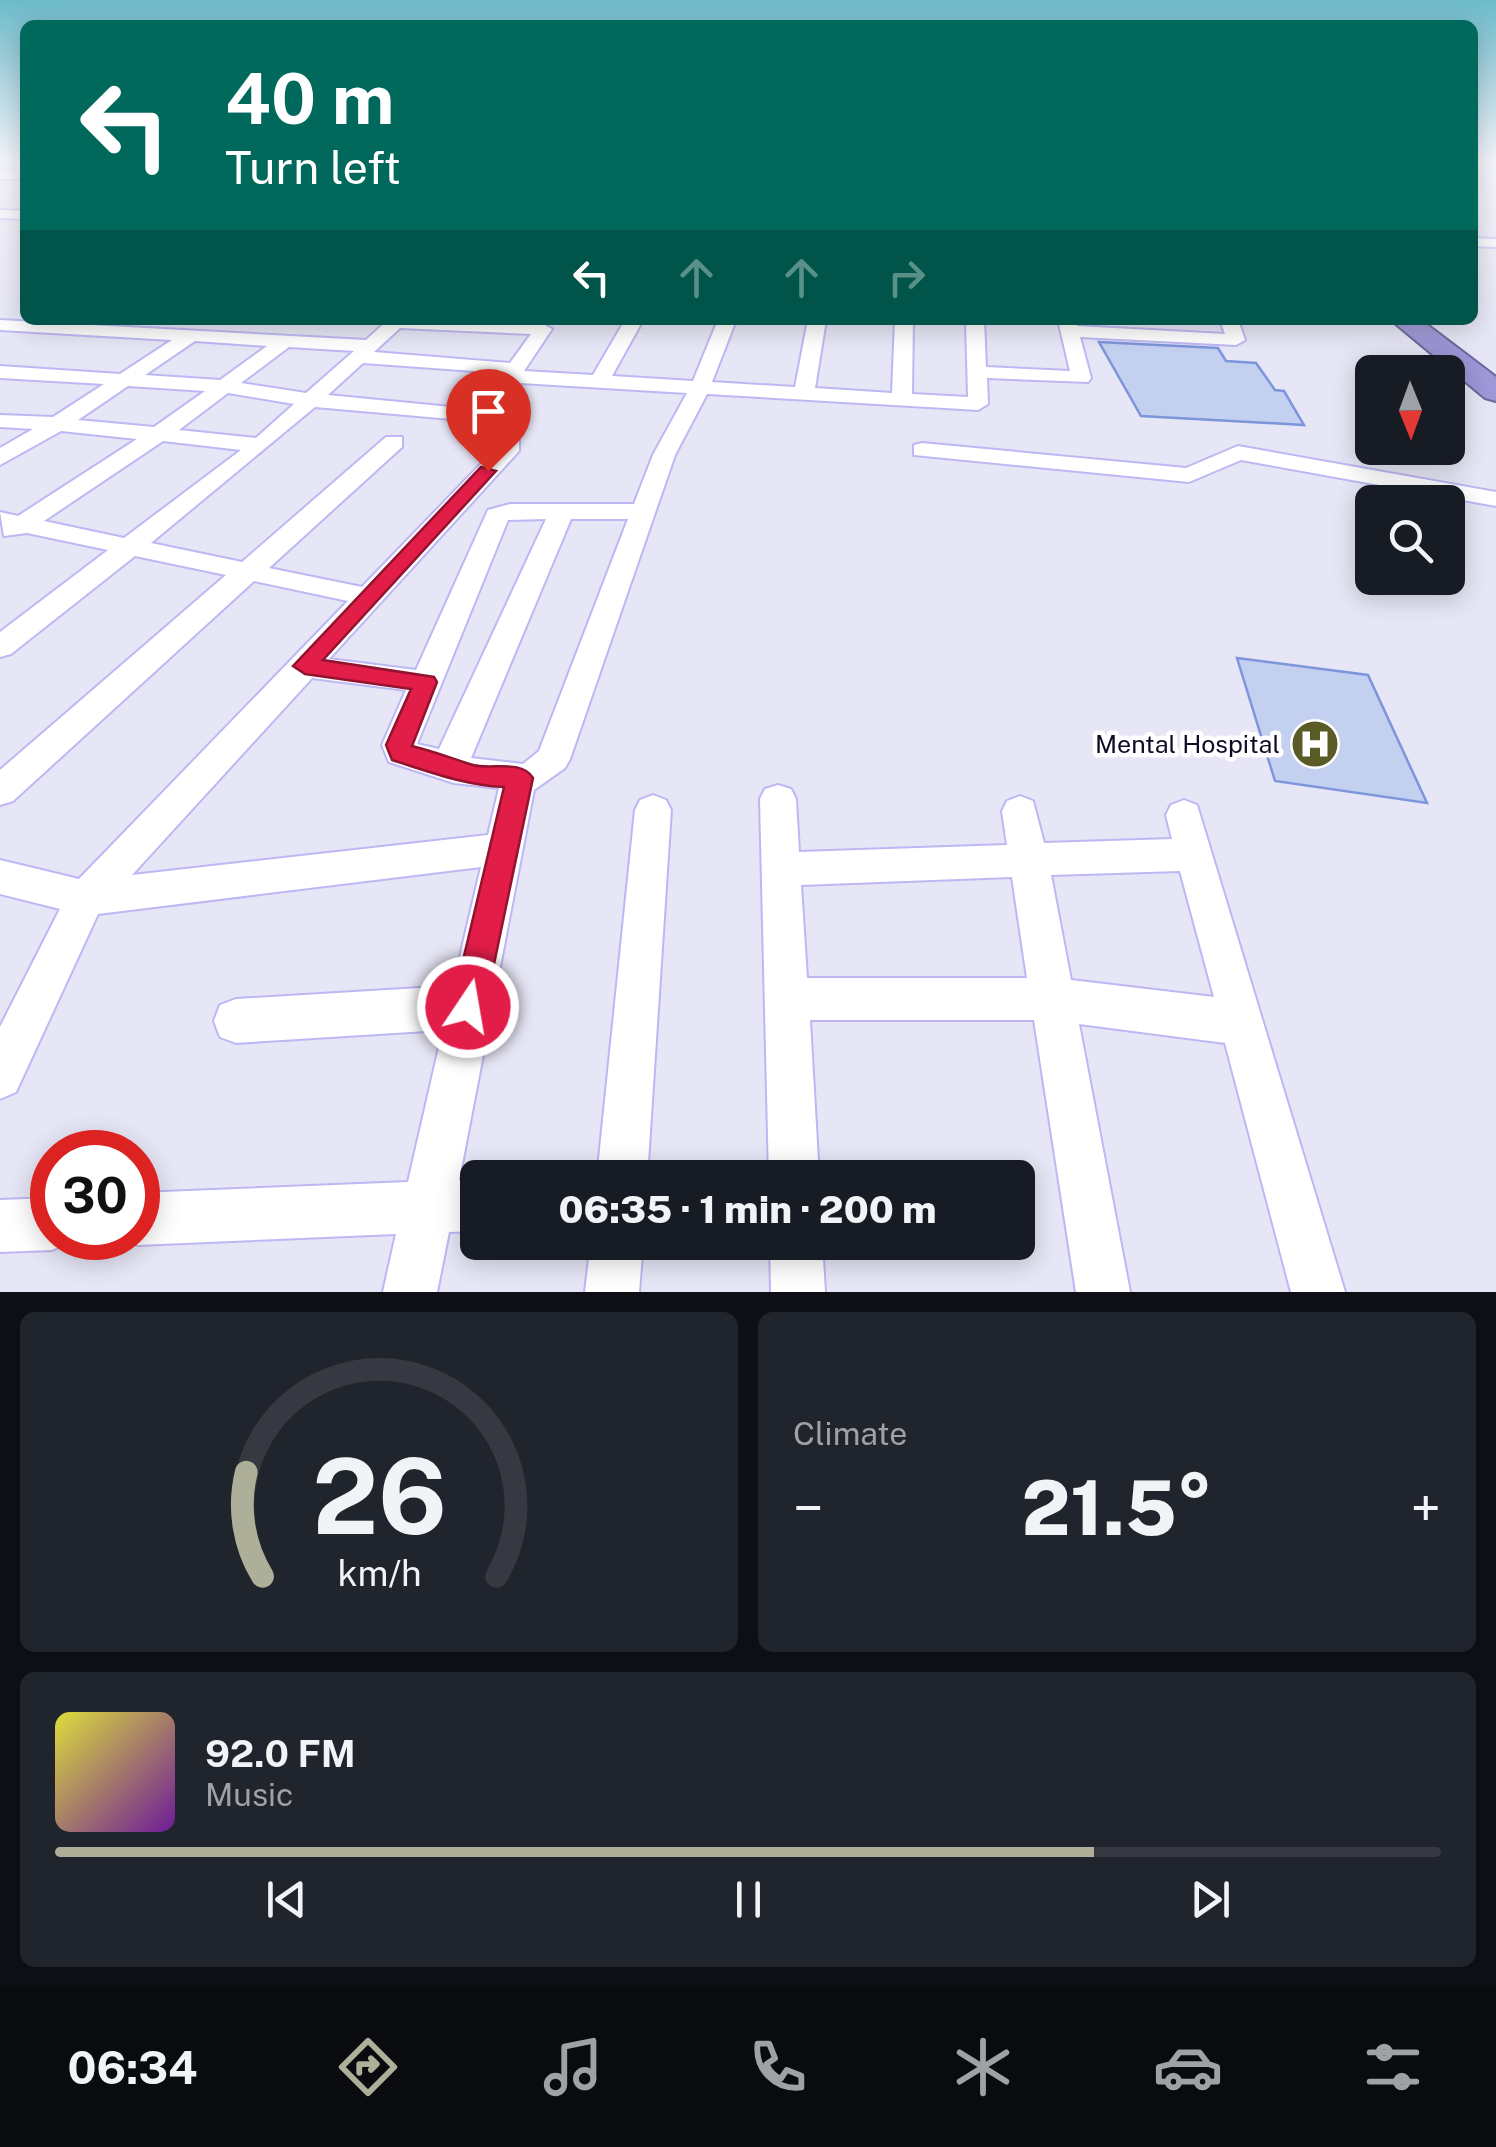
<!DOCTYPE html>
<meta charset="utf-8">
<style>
:root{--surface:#171b24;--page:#20242c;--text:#f1f3f6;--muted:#9ea1a6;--line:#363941;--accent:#aeaf99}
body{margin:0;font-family:"Public Sans",sans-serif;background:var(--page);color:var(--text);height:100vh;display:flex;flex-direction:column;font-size:38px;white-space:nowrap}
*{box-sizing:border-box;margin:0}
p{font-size:32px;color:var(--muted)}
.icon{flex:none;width:55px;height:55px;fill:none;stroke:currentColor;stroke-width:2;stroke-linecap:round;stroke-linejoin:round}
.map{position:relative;height:1292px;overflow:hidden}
.sheet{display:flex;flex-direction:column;gap:20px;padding:20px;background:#0d0f14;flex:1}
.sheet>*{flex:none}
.banner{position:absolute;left:20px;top:20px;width:1458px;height:305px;border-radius:15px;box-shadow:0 5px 25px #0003;background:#00695c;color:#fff;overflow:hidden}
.needle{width:65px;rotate:179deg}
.buttons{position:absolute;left:1355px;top:355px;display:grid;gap:20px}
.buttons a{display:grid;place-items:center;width:110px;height:110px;border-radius:15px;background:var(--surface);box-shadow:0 5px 25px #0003;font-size:50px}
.speed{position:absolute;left:30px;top:1130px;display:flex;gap:20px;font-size:50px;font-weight:700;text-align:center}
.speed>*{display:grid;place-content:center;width:130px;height:130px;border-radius:50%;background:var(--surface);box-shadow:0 5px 25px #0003;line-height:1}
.speed .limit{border:15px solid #d22;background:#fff;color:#111}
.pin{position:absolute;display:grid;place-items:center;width:85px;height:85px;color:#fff;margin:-102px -42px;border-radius:50% 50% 50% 0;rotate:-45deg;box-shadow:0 0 10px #0007}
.pin .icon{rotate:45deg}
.me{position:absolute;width:110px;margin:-55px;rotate:12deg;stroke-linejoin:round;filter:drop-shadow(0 0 8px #0008)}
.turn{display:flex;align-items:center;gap:35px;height:210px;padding:0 40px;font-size:45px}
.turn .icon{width:130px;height:130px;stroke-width:2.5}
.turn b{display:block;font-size:70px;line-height:85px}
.lanes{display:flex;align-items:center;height:95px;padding:0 40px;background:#0003;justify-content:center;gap:50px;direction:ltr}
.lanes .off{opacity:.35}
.big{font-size:75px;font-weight:800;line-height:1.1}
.sheet .tile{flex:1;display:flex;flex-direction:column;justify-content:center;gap:15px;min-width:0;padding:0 35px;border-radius:15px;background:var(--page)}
.sheet .dial{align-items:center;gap:0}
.dial svg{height:260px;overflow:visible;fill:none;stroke:var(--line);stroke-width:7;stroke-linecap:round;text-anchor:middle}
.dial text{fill:var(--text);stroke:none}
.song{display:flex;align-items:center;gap:30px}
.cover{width:120px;height:120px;border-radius:15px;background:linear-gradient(135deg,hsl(60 70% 55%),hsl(280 70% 35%))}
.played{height:10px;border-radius:5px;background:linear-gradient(90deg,var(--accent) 75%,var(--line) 75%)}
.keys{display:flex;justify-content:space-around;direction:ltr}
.heat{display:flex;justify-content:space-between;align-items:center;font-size:55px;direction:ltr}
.sheet .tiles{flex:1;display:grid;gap:20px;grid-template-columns:1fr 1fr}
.tile:last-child{grid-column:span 2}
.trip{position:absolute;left:460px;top:1160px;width:575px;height:100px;border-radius:15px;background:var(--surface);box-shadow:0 5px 25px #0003;font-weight:800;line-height:100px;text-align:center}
.tab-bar{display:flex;height:160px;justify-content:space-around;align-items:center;background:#090b0e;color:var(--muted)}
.tab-bar .icon{width:70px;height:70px}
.tab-bar .on{color:var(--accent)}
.tab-bar b{font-size:45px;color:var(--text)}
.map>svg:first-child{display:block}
.building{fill:#c4d0f0;stroke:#7d95da;stroke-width:2.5}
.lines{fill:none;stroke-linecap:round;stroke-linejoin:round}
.minor-casing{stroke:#bdb8f4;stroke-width:4}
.highway-casing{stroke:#6c6699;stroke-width:4}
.minor{fill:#fff;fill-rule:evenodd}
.highway{fill:#9e97d8;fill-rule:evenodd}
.route{fill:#e11d48;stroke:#92132f;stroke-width:2.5}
.labels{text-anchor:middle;stroke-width:9;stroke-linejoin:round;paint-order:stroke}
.poi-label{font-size:25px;fill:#0f0a25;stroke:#fff;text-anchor:end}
</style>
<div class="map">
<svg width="1496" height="1292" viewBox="0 0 1496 1292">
<rect width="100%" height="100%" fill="#e7e6f6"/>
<path class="building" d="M1099 342 1218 348 1226 361 1256 363 1275 390 1284 391 1304 425 1141 416Z
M1237 658 1368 675 1427 803 1275 781Z"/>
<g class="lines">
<g class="minor-casing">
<path id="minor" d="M0 171H25V179H0Z
M0 210 25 211V219L0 218Z
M1472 238 1496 239V247L1472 246Z
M0 320 366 340 388 320 543 324 552 329 524 371 593 375 625 320H643L612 376 693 381 718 320H736L712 382 795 387 808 320H826L815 388 892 393 895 320H913L912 394 968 397 966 320H984L986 367 1070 371 1058 320H1076L1077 326 1225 334 1220 320H1238L1245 340 1236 345 1080 337 1091 378 1088 382 987 378 988 404 978 410 707 394 675 455 570 759 565 768 534 790 459 1180 478 1179V1231L449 1232 437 1292H383L396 1234 138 1245 120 1238H138V1193L408 1182 443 1030 236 1043 220 1037 214 1021 220 1005 236 999 453 986 481 867 98 914 16 1092 0 1099V1027L60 909 0 894V860L79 879 348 601 254 581 13 801 0 805V770L226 575 135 556 11 654 0 657V632L108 550 27 533 4 536 0 512 18 516 137 439 61 431 0 465V448L33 429 0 427V415L53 417 104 384 0 378V366L120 374 172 340 0 330ZM400 328 531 334 510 363 374 352ZM195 341 267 346 220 380 145 375ZM289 347 354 351 306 393 241 383ZM363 363 502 373 520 383 687 393 653 455 634 504H510L488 510 416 670 329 659 519 451V441H503L362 587 269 568 402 447V437H386L242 562 151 543 315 407 451 419 462 413 451 407 328 395ZM128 386 205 391 154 427 78 420ZM228 393 294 404 256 438 179 430ZM163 441 241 450 124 538 44 521ZM546 519 439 749 417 744 508 520ZM571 519H628L539 751 523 764 471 758ZM312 678 406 690 382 745 389 762 454 783 499 788 488 835 132 875Z
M922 443 1186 468 1238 446 1496 492V506L1241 460 1189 482 914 455V445Z
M778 785 791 789 796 799 799 852 1007 845 1002 811 1007 801 1020 796 1033 801 1044 843 1172 839 1166 815 1171 805 1184 800 1197 805 1345 1292H1291L1225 1043 1079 1024 1130 1292H1076L1034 1020H810L819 1178H769L760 799 765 789ZM1180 871 1214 997 1071 980 1051 875ZM1012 877 1027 978H807L801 885Z
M653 795 666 800 671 810 647 1178H597L635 810 640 800Z
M52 1198V1238H72L70 1242 52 1250 0 1252V1200Z
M591 1242H643L639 1292H585Z
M770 1242H822L825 1292H771Z"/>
</g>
<g class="highway-casing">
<path id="highway" d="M1391 320H1421L1496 377V401L1485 398Z"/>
</g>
<use href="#minor" class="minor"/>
<use href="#highway" class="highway"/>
</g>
<linearGradient id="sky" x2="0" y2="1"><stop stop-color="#6cbaca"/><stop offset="0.47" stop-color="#f4f4fb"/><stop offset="1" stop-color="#f4f4fb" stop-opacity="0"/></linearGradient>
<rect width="1496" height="342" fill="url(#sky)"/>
<path class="route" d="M481 467 496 471 323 660 434 677 437 682 412 746C433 751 453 759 473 765 491 770 522 759 533 778L485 1007 480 1019 468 1023 457 1019 452 1007 504 787C464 785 430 772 392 760L386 745 411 689 305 674 293 666Z"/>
<defs>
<g id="hospital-disc" transform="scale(2.5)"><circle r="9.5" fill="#5b5b28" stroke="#fff"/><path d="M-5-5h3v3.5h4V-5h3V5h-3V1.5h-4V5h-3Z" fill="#fff"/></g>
</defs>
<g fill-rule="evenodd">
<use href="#hospital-disc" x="1315" y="744"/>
</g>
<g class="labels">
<g class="poi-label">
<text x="1280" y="753">Mental Hospital</text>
</g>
</g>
</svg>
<div class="buttons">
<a><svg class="needle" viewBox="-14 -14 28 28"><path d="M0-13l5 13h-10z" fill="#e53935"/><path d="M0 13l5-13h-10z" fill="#9ea1a6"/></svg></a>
<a><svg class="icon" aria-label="search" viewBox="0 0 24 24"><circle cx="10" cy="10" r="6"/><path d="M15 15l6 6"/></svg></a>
</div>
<div class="speed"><div class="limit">30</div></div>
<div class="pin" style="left:488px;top:471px;background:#d93025"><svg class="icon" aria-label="arrive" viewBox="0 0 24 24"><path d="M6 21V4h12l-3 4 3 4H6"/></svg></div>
<svg class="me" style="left:468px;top:1007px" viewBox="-20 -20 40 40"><circle r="17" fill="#e11d48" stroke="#fff" stroke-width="3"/><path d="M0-11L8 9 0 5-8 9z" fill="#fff"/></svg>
<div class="trip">06:35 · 1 min · 200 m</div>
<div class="banner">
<div class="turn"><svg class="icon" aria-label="left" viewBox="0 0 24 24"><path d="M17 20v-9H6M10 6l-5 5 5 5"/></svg><div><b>40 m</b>Turn left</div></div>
<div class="lanes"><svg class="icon" aria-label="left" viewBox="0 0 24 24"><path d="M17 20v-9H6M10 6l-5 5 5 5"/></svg><svg class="icon off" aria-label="ahead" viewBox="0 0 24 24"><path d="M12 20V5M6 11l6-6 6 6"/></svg><svg class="icon off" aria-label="ahead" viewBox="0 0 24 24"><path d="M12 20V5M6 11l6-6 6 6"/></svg><svg class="icon off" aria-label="right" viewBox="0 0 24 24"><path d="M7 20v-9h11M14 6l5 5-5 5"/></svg></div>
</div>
</div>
<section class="sheet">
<div class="tiles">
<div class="tile dial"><svg viewBox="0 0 100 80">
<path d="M14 69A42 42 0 1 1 86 69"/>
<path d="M14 69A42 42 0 0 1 9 37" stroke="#aeaf99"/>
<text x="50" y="56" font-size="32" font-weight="700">26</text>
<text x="50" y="72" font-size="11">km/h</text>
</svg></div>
<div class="tile"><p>Climate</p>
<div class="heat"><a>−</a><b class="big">21.5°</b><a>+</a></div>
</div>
<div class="tile">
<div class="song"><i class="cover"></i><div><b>92.0 FM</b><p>Music</p></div></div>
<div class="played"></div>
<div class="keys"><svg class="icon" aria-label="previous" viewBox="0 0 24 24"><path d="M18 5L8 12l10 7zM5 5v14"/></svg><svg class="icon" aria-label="pause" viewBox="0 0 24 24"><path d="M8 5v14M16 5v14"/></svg><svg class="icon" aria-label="next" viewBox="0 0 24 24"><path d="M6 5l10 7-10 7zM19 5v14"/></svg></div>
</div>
</div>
</section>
<nav class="tab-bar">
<b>06:34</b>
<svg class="icon on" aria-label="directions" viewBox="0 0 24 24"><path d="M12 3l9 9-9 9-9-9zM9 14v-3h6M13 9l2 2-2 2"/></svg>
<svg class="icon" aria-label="music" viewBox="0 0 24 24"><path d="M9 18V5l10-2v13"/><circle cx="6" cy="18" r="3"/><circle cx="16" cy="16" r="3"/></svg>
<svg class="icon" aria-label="phone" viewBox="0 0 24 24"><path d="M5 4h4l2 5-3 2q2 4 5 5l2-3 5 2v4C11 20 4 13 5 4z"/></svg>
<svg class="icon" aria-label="climate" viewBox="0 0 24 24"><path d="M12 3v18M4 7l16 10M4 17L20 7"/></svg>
<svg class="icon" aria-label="car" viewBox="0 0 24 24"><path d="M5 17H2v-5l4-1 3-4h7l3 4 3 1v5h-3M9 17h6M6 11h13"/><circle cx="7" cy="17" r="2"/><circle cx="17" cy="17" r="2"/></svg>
<svg class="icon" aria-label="filters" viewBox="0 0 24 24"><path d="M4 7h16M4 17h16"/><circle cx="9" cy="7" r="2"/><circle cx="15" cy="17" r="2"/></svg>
</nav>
